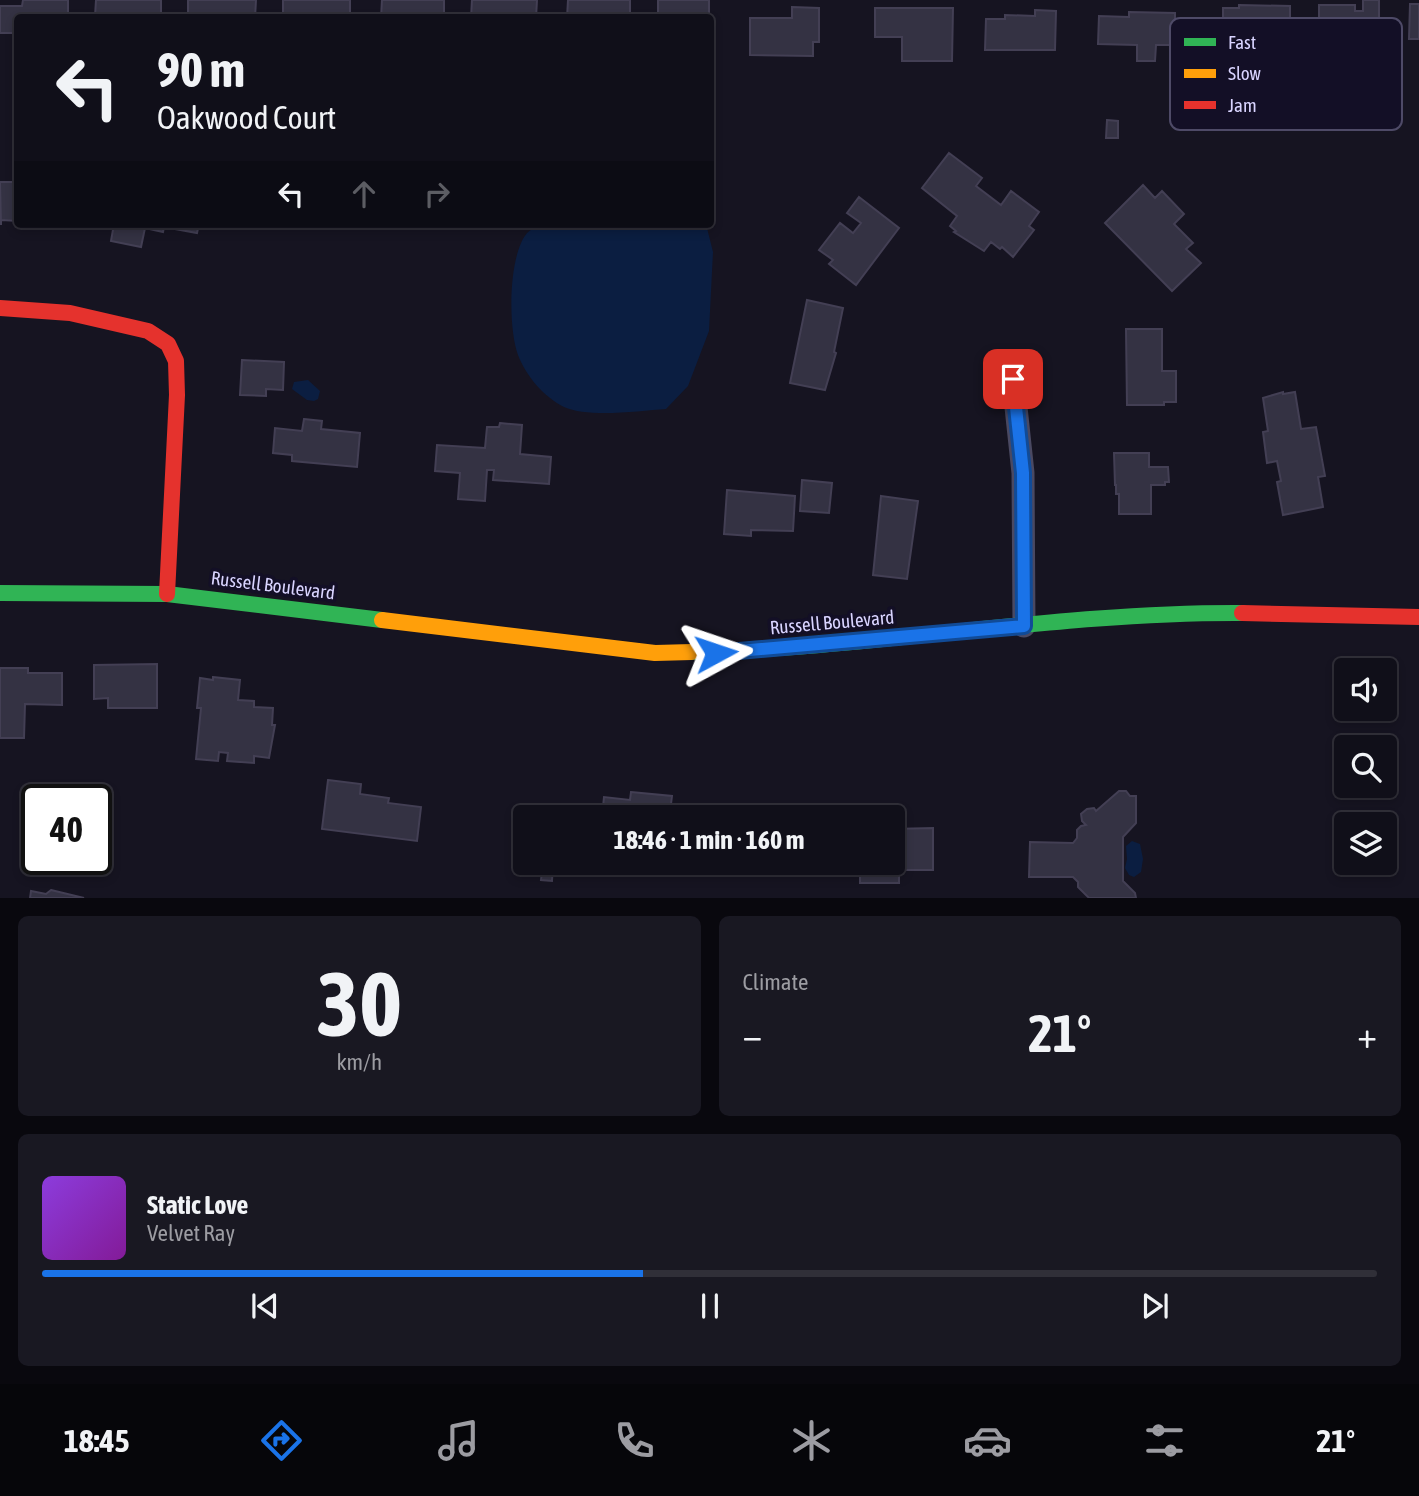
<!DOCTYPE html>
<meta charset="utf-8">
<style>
:root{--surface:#100f19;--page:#191822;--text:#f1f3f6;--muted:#9c9ca2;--line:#302f38;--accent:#1a73e8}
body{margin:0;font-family:"Asap Condensed",sans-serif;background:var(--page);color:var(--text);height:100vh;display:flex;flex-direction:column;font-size:26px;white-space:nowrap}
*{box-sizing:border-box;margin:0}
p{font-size:23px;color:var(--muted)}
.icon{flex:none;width:38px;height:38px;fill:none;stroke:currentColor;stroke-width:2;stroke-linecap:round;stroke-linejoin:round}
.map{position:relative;height:898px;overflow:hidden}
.panel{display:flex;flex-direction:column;gap:18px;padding:18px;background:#09080e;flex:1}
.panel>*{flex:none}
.hud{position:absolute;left:14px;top:14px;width:700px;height:214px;border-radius:7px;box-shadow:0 4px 10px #0003,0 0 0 2px var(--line);background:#100f19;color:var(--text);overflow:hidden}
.buttons{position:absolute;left:1334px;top:658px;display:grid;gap:14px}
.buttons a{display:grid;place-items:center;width:63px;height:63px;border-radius:7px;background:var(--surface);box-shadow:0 4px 10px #0003,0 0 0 2px var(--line);font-size:35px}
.speed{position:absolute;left:21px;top:784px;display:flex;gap:14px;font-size:35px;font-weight:700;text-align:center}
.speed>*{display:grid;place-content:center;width:91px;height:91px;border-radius:50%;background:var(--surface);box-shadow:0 4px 10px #0003,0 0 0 2px var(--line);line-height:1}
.speed .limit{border:4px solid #111;border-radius:10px;background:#fff;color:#111}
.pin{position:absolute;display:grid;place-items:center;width:60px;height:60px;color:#fff;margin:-30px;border-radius:14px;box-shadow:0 4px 10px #0006}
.me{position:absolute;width:77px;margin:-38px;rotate:85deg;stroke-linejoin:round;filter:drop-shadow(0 0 5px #0008)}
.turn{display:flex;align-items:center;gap:24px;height:147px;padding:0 28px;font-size:32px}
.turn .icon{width:91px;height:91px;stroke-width:2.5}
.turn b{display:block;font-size:49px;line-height:60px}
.lanes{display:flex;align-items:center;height:66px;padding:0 28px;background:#0003;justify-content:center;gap:35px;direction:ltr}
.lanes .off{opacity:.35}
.big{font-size:52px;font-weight:700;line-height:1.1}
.panel .tile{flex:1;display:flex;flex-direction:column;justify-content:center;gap:10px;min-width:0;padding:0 24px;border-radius:10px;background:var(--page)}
.panel .dial{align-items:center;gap:0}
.dial b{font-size:91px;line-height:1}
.song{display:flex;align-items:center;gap:21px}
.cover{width:84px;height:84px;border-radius:10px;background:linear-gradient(135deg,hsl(270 70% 55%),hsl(290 70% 35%))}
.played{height:7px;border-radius:4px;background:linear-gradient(90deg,var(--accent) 45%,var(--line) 45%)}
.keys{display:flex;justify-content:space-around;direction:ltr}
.heat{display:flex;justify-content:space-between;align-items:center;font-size:38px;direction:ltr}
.panel .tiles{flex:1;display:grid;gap:18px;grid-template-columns:1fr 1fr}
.tile:last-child{grid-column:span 2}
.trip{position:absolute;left:513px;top:805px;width:392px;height:70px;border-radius:7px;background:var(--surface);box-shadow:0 4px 10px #0003,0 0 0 2px var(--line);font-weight:700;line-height:70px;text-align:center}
.menu{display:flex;height:112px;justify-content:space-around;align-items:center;background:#06060a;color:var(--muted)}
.menu .icon{width:49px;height:49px}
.menu .on{color:var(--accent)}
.menu b{font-size:32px;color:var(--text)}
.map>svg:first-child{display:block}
.water{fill:#0b1e41}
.building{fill:#343243;stroke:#433f54;stroke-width:2}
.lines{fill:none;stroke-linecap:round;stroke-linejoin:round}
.street{stroke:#4a4962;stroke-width:23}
.fast{stroke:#30b455;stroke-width:16}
.slow{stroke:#ff9f0a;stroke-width:16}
.jam{stroke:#e5322d;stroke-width:16}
.route-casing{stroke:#114b97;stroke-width:18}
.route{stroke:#1a73e8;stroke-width:12}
.labels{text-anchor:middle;stroke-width:7;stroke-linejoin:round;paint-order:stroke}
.street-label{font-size:19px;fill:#d9d4ff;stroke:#130f26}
.key{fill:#130f26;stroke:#4e4a67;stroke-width:2}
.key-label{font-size:19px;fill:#d9d4ff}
</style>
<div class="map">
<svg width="1419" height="898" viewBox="0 0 1419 898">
<rect width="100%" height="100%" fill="#161421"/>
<path class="water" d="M540 224H706L713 252 709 331 688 386 666 409C639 411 588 418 564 407 544 397 526 376 518 355 508 328 508 256 527 233 530 230 536 227 540 224Z
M308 380 320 391 318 399 314 401 307 400 292 389 294 382Z
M1132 841 1140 844 1143 859 1141 872 1134 877 1129 875 1125 868 1127 859 1126 846Z"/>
<path class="building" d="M23 0H68V18H18V40H16V33H0V6H22Z
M96 0H161V17L95 16Z
M188 0H256L255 18 188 17Z
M283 0H350V18H283Z
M382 0H444V18H381Z
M472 0H537L536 18H471Z
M568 0H630V18H567Z
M658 0H709V18H658Z
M1363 0H1379V42H1365V53H1355V58H1318L1319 40H1315V31H1319V5H1355V11H1363Z
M1410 4H1419V39H1409Z
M1239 5 1290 6V40H1271V48H1254V39H1223V8H1239Z
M792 7 819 8V42H813V56L750 55V18H792Z
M875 8H953L952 61H902V37H875Z
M1035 10 1056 11 1055 50H985L986 19H1005V15L1035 16Z
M1129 12 1175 13V45H1156L1155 61H1137V45L1098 44 1099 16 1129 17Z
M1107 120 1118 121V138H1106Z
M949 153 982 178 976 186 1001 205 1011 191 1039 212 1029 226 1034 230 1013 257 1002 247 1000 249 991 242 984 251 954 232 956 231 950 226 957 216 922 188Z
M0 182H18V221L1 220V225Z
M1143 185 1155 198 1162 191 1184 214 1174 224 1193 243 1186 249 1201 263 1172 291 1105 223Z
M859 197 899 228 856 285 829 264 833 260 819 250 840 223 853 233 861 223 847 213Z
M114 224H199L197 233 164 227 163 232 145 228 141 247 111 241Z
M807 300 843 308 834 352 836 353 825 390 790 383Z
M1126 329H1162V371H1176V402H1164V405H1127Z
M242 360 284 362 283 390 266 389V396L240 395Z
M1283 392V394L1295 392 1301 429 1316 427 1325 476 1318 477 1323 507 1283 515 1277 482 1281 481 1277 461 1267 463 1263 432 1268 431 1263 398Z
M304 419 322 421 321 429 360 433 357 467 292 461V455L273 453 275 428 302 431Z
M500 423 522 425 520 454 551 457 549 484 493 480 494 470H487L485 501 458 499 460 473 435 471 437 445 485 448 487 427H499Z
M1114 453H1149V467H1168L1169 482H1165V485H1151V514H1119V494H1116V485H1115Z
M802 480 832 483 829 513 800 511Z
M727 490 795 496 793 531 751 530V536L724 534Z
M881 496 918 501 907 579 873 575Z
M157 664V708H108V698L94 699V665Z
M0 668H28V673H62V705L25 704 24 738H0Z
M213 677 240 680 238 700 254 701V707L273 708 272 725H275L269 758 254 756V763L227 761 228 753 219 752 218 761 196 759 201 708H197L200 678 213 680Z
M328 780 361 784 360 794 389 798 388 803 421 807 417 841 322 829Z
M34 784H77V800H37V846H34Z
M1119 791H1126L1130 796H1136V823L1123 837V881L1135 893 1136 898H1089L1078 887V882L1073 877H1029L1030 842 1073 843 1077 838V830L1081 826 1086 825 1082 821 1081 814 1087 809 1094 808 1096 811Z
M631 792 672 796 671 804 698 807 697 817H602L604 797 630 800Z
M933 828V870H899V883H860V870H830V863H892V829Z
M543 863H553L552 881 541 880Z
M51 890 84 898H30L31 891 46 894Z"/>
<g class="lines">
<path class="street" d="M1013 379 1023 473 1024 626"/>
<path class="fast" d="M0 593 167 594 382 620
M692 652C876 648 1058 612 1242 613"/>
<path class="slow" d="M382 620 655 653 692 652"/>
<path class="jam" d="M0 308 70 313 148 331 168 344 176 361 177 395 167 594
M1242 613 1419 617"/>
</g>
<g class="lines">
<g class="route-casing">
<path id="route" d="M716 653 1024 626 1023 473 1013 379"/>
</g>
<use href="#route" class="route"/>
</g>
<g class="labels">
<g class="street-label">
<text transform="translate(273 585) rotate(7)" y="7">Russell Boulevard</text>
<text transform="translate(832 622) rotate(-5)" y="7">Russell Boulevard</text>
</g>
</g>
<rect x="1170" y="18" width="232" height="112" rx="10" class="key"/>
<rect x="1184" y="38" width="32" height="8" fill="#30b455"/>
<rect x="1184" y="69" width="32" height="9" fill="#ff9f0a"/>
<rect x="1184" y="101" width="32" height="8" fill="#e5322d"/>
<g class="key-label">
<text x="1228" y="49">Fast</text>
<text x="1228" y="80">Slow</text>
<text x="1228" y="112">Jam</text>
</g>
</svg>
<div class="buttons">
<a><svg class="icon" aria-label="sound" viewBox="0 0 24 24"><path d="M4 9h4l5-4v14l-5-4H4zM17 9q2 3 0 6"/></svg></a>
<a><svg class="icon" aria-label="search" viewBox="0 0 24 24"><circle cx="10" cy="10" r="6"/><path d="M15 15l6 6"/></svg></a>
<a><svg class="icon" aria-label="layers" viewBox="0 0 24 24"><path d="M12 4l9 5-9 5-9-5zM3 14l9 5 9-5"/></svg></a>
</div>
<div class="speed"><div class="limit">40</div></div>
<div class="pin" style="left:1013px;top:379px;background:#d93025"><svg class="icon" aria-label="arrive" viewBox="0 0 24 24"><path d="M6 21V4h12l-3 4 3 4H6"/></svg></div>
<svg class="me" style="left:716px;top:653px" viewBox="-20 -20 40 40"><path d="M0-17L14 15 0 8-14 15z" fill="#1a73e8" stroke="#fff" stroke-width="4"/></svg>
<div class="trip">18:46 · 1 min · 160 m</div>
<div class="hud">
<div class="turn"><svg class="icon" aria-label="left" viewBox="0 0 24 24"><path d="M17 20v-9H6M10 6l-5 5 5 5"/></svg><div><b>90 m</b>Oakwood Court</div></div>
<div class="lanes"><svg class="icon" aria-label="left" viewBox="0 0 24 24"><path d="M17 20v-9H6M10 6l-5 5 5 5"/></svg><svg class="icon off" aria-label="ahead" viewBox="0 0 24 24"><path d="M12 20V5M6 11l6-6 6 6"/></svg><svg class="icon off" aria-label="right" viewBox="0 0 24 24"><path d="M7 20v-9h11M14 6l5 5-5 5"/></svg></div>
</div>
</div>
<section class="panel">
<div class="tiles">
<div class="tile dial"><b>30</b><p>km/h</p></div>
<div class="tile"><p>Climate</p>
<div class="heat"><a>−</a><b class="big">21°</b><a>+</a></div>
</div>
<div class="tile">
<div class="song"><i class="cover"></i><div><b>Static Love</b><p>Velvet Ray</p></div></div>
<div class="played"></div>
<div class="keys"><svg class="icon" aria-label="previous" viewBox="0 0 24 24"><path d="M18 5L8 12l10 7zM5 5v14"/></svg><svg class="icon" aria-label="pause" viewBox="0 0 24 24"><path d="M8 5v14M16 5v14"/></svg><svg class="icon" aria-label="next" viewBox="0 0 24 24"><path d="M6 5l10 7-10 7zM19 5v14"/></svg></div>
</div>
</div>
</section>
<nav class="menu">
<b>18:45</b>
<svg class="icon on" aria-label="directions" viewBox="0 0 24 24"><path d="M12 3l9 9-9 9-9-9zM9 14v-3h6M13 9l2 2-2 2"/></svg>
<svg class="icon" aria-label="music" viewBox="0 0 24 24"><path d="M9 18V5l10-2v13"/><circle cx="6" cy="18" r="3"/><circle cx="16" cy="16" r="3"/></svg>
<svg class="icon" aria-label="phone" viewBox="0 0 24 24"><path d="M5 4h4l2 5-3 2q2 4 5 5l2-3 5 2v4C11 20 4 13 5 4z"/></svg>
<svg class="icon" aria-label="climate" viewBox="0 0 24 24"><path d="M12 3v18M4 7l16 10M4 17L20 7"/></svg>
<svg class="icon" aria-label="car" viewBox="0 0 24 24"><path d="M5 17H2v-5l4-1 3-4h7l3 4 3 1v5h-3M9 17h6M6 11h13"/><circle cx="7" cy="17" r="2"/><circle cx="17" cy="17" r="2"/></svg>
<svg class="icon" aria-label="filters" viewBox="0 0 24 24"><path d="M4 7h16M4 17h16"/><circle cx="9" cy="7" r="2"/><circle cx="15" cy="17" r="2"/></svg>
<b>21°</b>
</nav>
